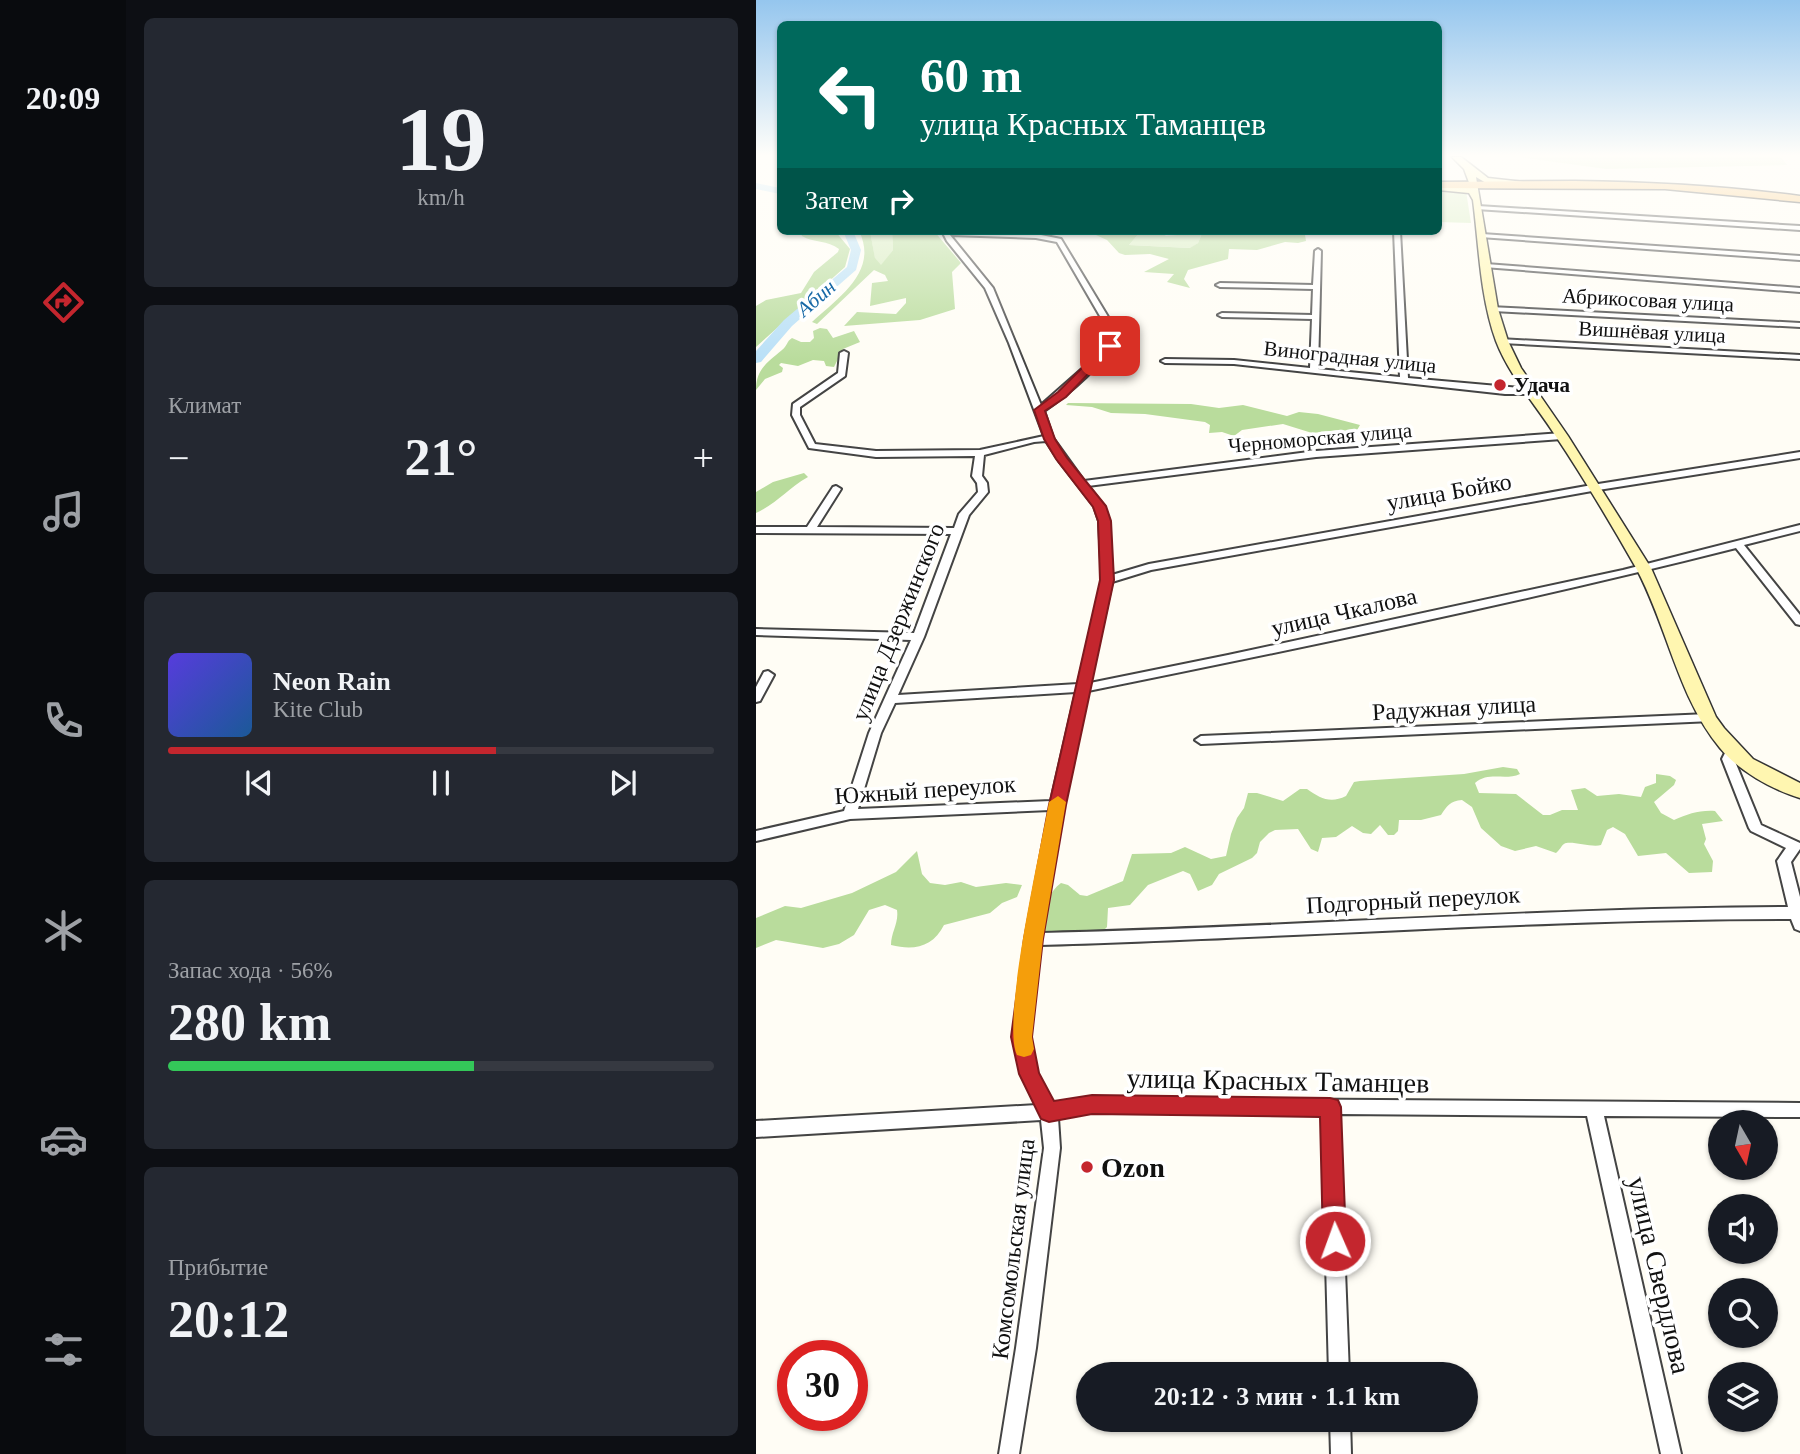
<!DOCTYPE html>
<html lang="ru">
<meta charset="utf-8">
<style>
:root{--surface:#171b24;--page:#242831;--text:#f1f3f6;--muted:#9ea1a6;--line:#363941;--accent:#c4262e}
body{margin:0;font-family:Georgia,serif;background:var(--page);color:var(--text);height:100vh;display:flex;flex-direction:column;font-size:26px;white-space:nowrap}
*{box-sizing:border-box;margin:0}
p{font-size:23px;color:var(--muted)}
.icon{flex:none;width:38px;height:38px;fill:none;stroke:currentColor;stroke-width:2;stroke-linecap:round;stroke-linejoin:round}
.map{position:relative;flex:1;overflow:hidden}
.side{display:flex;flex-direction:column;gap:18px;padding:18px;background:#0d0f14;width:630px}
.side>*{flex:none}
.top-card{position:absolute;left:21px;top:21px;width:665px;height:214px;border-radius:10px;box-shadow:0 2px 5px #0004;background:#00695c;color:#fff;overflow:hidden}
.needle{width:46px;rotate:171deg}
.fabs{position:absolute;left:952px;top:1110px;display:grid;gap:14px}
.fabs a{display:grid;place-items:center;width:70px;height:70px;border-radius:50%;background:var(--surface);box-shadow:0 2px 5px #0004;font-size:35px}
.speed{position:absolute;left:21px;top:1340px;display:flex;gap:14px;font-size:35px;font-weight:700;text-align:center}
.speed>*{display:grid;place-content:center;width:91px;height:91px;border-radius:50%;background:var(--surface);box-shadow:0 2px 5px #0004;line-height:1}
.speed .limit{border:10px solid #d22;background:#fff;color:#111}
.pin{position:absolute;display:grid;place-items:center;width:60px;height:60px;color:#fff;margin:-30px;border-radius:14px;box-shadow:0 4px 10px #0006}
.me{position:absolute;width:77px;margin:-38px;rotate:358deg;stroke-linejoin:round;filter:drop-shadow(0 0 5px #0008)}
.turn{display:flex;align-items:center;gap:24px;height:147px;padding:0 28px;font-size:32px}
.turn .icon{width:91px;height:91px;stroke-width:2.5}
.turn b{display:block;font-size:49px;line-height:60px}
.then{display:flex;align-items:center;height:66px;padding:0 28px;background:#0003;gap:14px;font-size:26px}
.big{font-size:52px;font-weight:700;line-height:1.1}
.side .widget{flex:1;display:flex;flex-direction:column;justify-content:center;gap:10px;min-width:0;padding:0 24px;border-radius:10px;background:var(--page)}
.side .dial{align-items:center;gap:0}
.dial b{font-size:91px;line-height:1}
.song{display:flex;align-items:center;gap:21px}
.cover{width:84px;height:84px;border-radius:10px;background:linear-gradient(135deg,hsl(250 70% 55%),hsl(210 70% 35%))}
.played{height:7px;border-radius:4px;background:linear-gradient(90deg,var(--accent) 60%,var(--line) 60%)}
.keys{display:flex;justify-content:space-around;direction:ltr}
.heat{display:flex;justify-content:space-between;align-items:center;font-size:38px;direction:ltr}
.charge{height:10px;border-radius:5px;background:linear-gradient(90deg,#34c759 56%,var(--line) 0)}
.trip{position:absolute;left:320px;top:1362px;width:402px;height:70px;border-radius:35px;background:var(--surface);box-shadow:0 2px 5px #0004;font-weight:700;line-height:70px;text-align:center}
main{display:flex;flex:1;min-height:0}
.tabs{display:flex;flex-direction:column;width:126px;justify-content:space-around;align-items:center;background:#090b0e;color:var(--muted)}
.tabs .icon{width:49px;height:49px}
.tabs .current{color:var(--accent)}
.tabs b{font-size:32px;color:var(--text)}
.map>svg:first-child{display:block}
.green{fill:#d5ebbd}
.forest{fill:#b9dc9c}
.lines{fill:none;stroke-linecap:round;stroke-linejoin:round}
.river{fill:#b9e0f7;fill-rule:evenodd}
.minor-casing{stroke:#444;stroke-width:4}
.secondary-casing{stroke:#333;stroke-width:3}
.trunk-casing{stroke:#222;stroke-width:3}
.minor{fill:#fff;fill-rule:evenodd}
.secondary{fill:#fff6b0;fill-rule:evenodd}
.trunk{fill:#f7bc64;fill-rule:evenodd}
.route{fill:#c4262e;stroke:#7f191e;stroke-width:2}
.slow{fill:#f59e0b}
.poi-dot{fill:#c4262e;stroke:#fff;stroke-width:2.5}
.labels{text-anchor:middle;stroke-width:7;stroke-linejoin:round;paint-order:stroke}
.far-water-label{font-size:21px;font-style:italic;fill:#1768a6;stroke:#fff}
.far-street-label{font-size:21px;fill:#111;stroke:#fff}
.far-poi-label{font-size:21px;font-weight:bold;fill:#111;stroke:#fff;text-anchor:start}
.street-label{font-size:24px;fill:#111;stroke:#fff}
.near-street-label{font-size:28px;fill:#111;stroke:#fff}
.near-poi-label{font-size:28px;font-weight:bold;fill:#111;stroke:#fff;text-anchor:start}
</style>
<main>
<nav class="tabs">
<b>20:09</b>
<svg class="icon current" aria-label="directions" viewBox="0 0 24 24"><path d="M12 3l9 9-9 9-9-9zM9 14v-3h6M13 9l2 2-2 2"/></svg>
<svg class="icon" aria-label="music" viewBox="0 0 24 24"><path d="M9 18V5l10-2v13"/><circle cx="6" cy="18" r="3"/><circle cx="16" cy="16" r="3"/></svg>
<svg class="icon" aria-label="phone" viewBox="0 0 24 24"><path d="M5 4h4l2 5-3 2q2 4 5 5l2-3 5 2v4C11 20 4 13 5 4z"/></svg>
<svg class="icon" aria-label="climate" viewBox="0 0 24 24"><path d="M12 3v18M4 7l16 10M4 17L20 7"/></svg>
<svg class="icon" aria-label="car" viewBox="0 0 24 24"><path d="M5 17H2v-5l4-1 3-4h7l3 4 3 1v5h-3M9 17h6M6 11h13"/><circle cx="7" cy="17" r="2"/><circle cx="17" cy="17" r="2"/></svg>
<svg class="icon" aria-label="filters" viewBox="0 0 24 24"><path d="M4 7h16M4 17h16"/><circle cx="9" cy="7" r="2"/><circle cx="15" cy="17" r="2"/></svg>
</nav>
<section class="side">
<div class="widget dial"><b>19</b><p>km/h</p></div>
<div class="widget"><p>Климат</p>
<div class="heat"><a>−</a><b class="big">21°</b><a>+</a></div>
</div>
<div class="widget">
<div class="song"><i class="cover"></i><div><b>Neon Rain</b><p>Kite Club</p></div></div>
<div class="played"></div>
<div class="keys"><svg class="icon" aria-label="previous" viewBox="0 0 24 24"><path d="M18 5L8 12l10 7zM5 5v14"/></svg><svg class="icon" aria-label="pause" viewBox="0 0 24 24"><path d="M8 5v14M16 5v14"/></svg><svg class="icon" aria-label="next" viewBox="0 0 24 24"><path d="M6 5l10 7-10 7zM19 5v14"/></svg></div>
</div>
<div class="widget"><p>Запас хода · 56%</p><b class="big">280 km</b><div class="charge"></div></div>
<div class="widget"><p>Прибытие</p><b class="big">20:12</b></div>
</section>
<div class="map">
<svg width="1044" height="1454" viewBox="0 0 1044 1454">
<rect width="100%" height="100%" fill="#fffdf5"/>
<path class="green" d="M762 157H1025L1031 165 850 169Z
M683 189 710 191 715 223 683 222Z
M114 231H136L137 250 125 266 119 259Z
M385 231H403L410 236 432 234 426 231H447L442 243 435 248 373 245Z"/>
<path class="forest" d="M44 231H79L94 249 89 267 0 347V306L10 300 45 293 58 272 82 252 83 249C72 240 57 243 46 236Z
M103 231H114L119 258 125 265 137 250 136 231H178L205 263 196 272 199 309 164 320 88 326 101 312 140 314 150 303V298L114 306 116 283 132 281 129 275 118 270 61 324 56 322C83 297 123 271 103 231Z
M331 231H385L373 245 434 248 442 243 447 231H600L549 235 550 241 542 243 529 242 501 250 473 249 472 259 432 270 428 279 434 288 411 282 418 274 388 272 413 259 394 254 369 255 363 253 351 240Z
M64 328 71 329 77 338 98 331 104 342 87 349 78 367 70 366 68 361 57 360 42 366 25 363 23 365 27 368 26 372 9 379 0 390C0 369 11 363 26 350 32 345 30 342 36 338L45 342H54L58 338 57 331Z
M312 403 435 404 463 408 487 405 531 416 543 412 562 414 604 425 600 432 583 430 556 433 527 424 486 430 478 436 466 432 453 433 454 425 449 422 389 414 355 413 336 407 310 405Z
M48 473 52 477C31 489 23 502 0 513V492L17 482Z
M747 767 761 769 764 774C749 781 733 771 719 783L723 793 760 794 787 815H794L806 810H822L815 790 829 788 841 796 863 794 885 797 889 787 900 783V774L914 776 920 780 918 785 898 802 905 813 918 820C932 814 943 810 959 811L967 821 946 824 950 839 948 844 957 861 956 872 933 873 910 853 882 856 869 834 857 827 851 830 845 845C836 848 814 840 808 844 805 846 804 850 800 853L780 846 759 851 745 846 725 828 716 807 706 800C694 801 691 806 685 815L665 820H643L642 831 638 835H632L624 825 615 834 607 833 596 826 580 837 566 838 562 852 555 849 542 829 519 830 513 833 504 842 501 853 496 858 463 874 456 885 442 891 434 874 427 871 392 885 374 905 352 908 351 927 346 932 292 934 286 931C284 916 292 892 305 883L312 885 324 895 331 896 367 881 376 854 415 853 429 847 455 859 470 856 475 834 481 818 488 808 492 793H501L527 801 544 789H551C564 798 574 804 590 796L598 782 604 781 708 774Z
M161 851 166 874 174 883 189 885 205 882 220 887 250 883 266 885 261 897 246 903 234 913 188 925C177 947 158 951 135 945 135 932 143 923 141 910L129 905 113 910 98 935 83 944 67 948 20 940 0 948V918L29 906 45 908 96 893 140 872Z"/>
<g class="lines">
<path class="river" d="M0 183 24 188V194L0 189Z
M87 231H97L105 250 100 270 36 326 5 362 0 363V351L28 320 91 267 95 250Z"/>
<g class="minor-casing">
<path id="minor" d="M722 206 1044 226V230L720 209V207Z
M190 231 280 234 305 239 363 335C350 363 313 394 288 411L297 438 328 481 560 451 806 433 810 436 806 439 560 457 332 486 348 506 353 521 356 575 393 564 836 485 1044 452V458L836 491 395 570 356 582 334 683 472 655 867 570 1044 525V531L988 545 1044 615V625L1040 624 980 548C766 602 549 647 332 691L308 805 285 933C535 927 783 908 1032 907L1021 861 1030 848 995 831 993 828 966 759 971 749 975 748 981 752 978 759 1005 825 1044 843V849L1035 862 1044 897V931L1039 929 1035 919C784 919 534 938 284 945L274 1037 281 1073 297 1104 336 1098 1044 1103V1117L848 1116 925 1454H905L831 1116 583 1114 593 1374H573L566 1114 336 1112 302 1118 304 1148 280 1348 263 1454H243L260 1348 288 1148 285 1120 0 1137V1121L281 1105 265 1074 258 1037 270 939 294 810 94 819 0 841V831L88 811 113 733 155 640 0 635V629L158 633 195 534 0 533V527H51L77 487 80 486 85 489 61 527 198 528 203 514 222 492 221 483 216 476 219 456 120 457 53 448 36 415 37 404 82 373 84 353 88 351 92 353 89 376 44 407V415L59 444 120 451 224 450 288 436 253 343 229 288 191 241 187 233ZM194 235 280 238 301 242 355 335 335 361 285 405 237 288ZM290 441 303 461 338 506 343 521 346 580 322 684 142 695 168 637 213 515 232 492 231 483 226 476 228 455 278 442ZM320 692 295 801 102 809 125 733 139 703Z
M638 231H644L652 378 775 389 778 390V394H749L478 364 409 363 405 361 409 359 478 360 554 368 556 319 466 317 462 315 466 313 556 315 557 289 464 287 460 285 464 283 557 285 559 251 562 249 565 251 562 369 644 377Z
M726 234 1044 256V260L724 237V235Z
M730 264 1044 288V292L728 267 726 266Z
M734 307 1044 323V327L737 311 733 309Z
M743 339 1044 355V359L746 343H743Z
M12 671 18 675 4 701 0 702V687L8 672Z
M952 714 958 718 956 721 445 744 439 740 445 736Z
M574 1419H594L595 1454H575Z"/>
</g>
<g class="secondary-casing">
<path id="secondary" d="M696 157H705L732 178 768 182 764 185 730 183 720 177 742 309 752 341 765 368 812 436 895 568 960 717 968 728 997 759 1044 783V798C1015 789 983 771 964 748 921 696 911 624 879 566 854 522 827 477 799 435 779 404 753 375 740 341 724 297 723 246 717 200L713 193 682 190V184L715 188 708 169Z"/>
</g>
<g class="trunk-casing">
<path id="trunk" d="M819 181C894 182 969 186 1044 196V202L909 189 682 188V182Z"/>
</g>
<use href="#minor" class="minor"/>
<use href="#secondary" class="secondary"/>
<use href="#trunk" class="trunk"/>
</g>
<linearGradient id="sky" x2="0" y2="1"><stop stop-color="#95c6ee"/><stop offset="0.43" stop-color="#fffefa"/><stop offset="1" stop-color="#fffefa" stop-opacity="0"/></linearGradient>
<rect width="1044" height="361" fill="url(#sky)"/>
<path class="route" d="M350 344 359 346 310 397 289 411 299 439 311 458 350 506 355 521 358 580 310 805 287 939 276 1037 283 1073 298 1101 336 1095 574 1098 582 1100 585 1107 590 1241 587 1249 579 1252 570 1249 567 1241 564 1117 336 1114 293 1122 285 1119 263 1074 255 1037 268 939 293 805 344 580 342 521 337 507 300 459 288 439 278 410 302 392Z"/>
<path class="slow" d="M302 796 310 802 287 939 276 1037 278 1049 275 1055 268 1057 261 1055C245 1022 285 847 293 802Z"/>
<g class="poi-dot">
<circle cx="744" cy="385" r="7"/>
<circle cx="331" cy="1167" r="7"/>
</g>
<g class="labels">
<g class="far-water-label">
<text transform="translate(60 298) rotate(-41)" y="7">Абин</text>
</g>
<g class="far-street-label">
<text transform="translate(892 300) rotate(3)" y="7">Абрикосовая улица</text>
<text transform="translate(896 332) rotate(3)" y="7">Вишнёвая улица</text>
<text transform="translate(594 357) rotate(6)" y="7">Виноградная улица</text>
<text transform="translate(564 438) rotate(-5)" y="7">Черноморская улица</text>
</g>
<g class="far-poi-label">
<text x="758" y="392">Удача</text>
</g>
<g class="street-label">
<text transform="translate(693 492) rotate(-10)" y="8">улица Бойко</text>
<text transform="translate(588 612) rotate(-13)" y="8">улица Чкалова</text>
<text transform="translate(142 622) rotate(-68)" y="8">улица Дзержинского</text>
<text transform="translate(698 708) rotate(-3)" y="8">Радужная улица</text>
<text transform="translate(169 790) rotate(-4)" y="8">Южный переулок</text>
<text transform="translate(657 900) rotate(-3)" y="8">Подгорный переулок</text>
<text transform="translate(257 1249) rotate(-83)" y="8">Комсомольская улица</text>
</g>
<g class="near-street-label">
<text transform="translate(522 1080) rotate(1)" y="10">улица Красных Таманцев</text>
<text transform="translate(904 1275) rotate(77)" y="10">улица Свердлова</text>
</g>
<g class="near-poi-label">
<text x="345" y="1177">Ozon</text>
</g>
</g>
</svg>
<div class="fabs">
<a><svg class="needle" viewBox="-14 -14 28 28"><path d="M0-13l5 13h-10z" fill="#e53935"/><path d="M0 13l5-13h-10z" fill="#9ea1a6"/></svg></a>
<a><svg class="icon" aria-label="sound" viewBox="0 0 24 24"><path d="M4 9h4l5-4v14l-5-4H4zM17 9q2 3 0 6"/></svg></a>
<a><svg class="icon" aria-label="search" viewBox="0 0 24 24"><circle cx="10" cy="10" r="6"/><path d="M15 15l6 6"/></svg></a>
<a><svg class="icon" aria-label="layers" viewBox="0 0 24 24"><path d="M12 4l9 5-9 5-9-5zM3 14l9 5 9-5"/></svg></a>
</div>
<div class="speed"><div class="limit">30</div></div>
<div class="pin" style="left:354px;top:346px;background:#d93025"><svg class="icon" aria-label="arrive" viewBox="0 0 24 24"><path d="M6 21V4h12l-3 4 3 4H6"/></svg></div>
<svg class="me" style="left:579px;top:1241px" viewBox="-20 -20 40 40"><circle r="17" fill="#c4262e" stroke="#fff" stroke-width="3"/><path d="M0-11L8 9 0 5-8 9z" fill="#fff"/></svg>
<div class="trip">20:12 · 3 мин · 1.1 km</div>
<div class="top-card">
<div class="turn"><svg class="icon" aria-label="left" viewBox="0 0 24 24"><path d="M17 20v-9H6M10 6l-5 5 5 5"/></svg><div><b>60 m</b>улица Красных Таманцев</div></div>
<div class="then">Затем<svg class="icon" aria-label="right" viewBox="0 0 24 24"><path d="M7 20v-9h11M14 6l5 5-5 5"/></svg></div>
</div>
</div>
</main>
